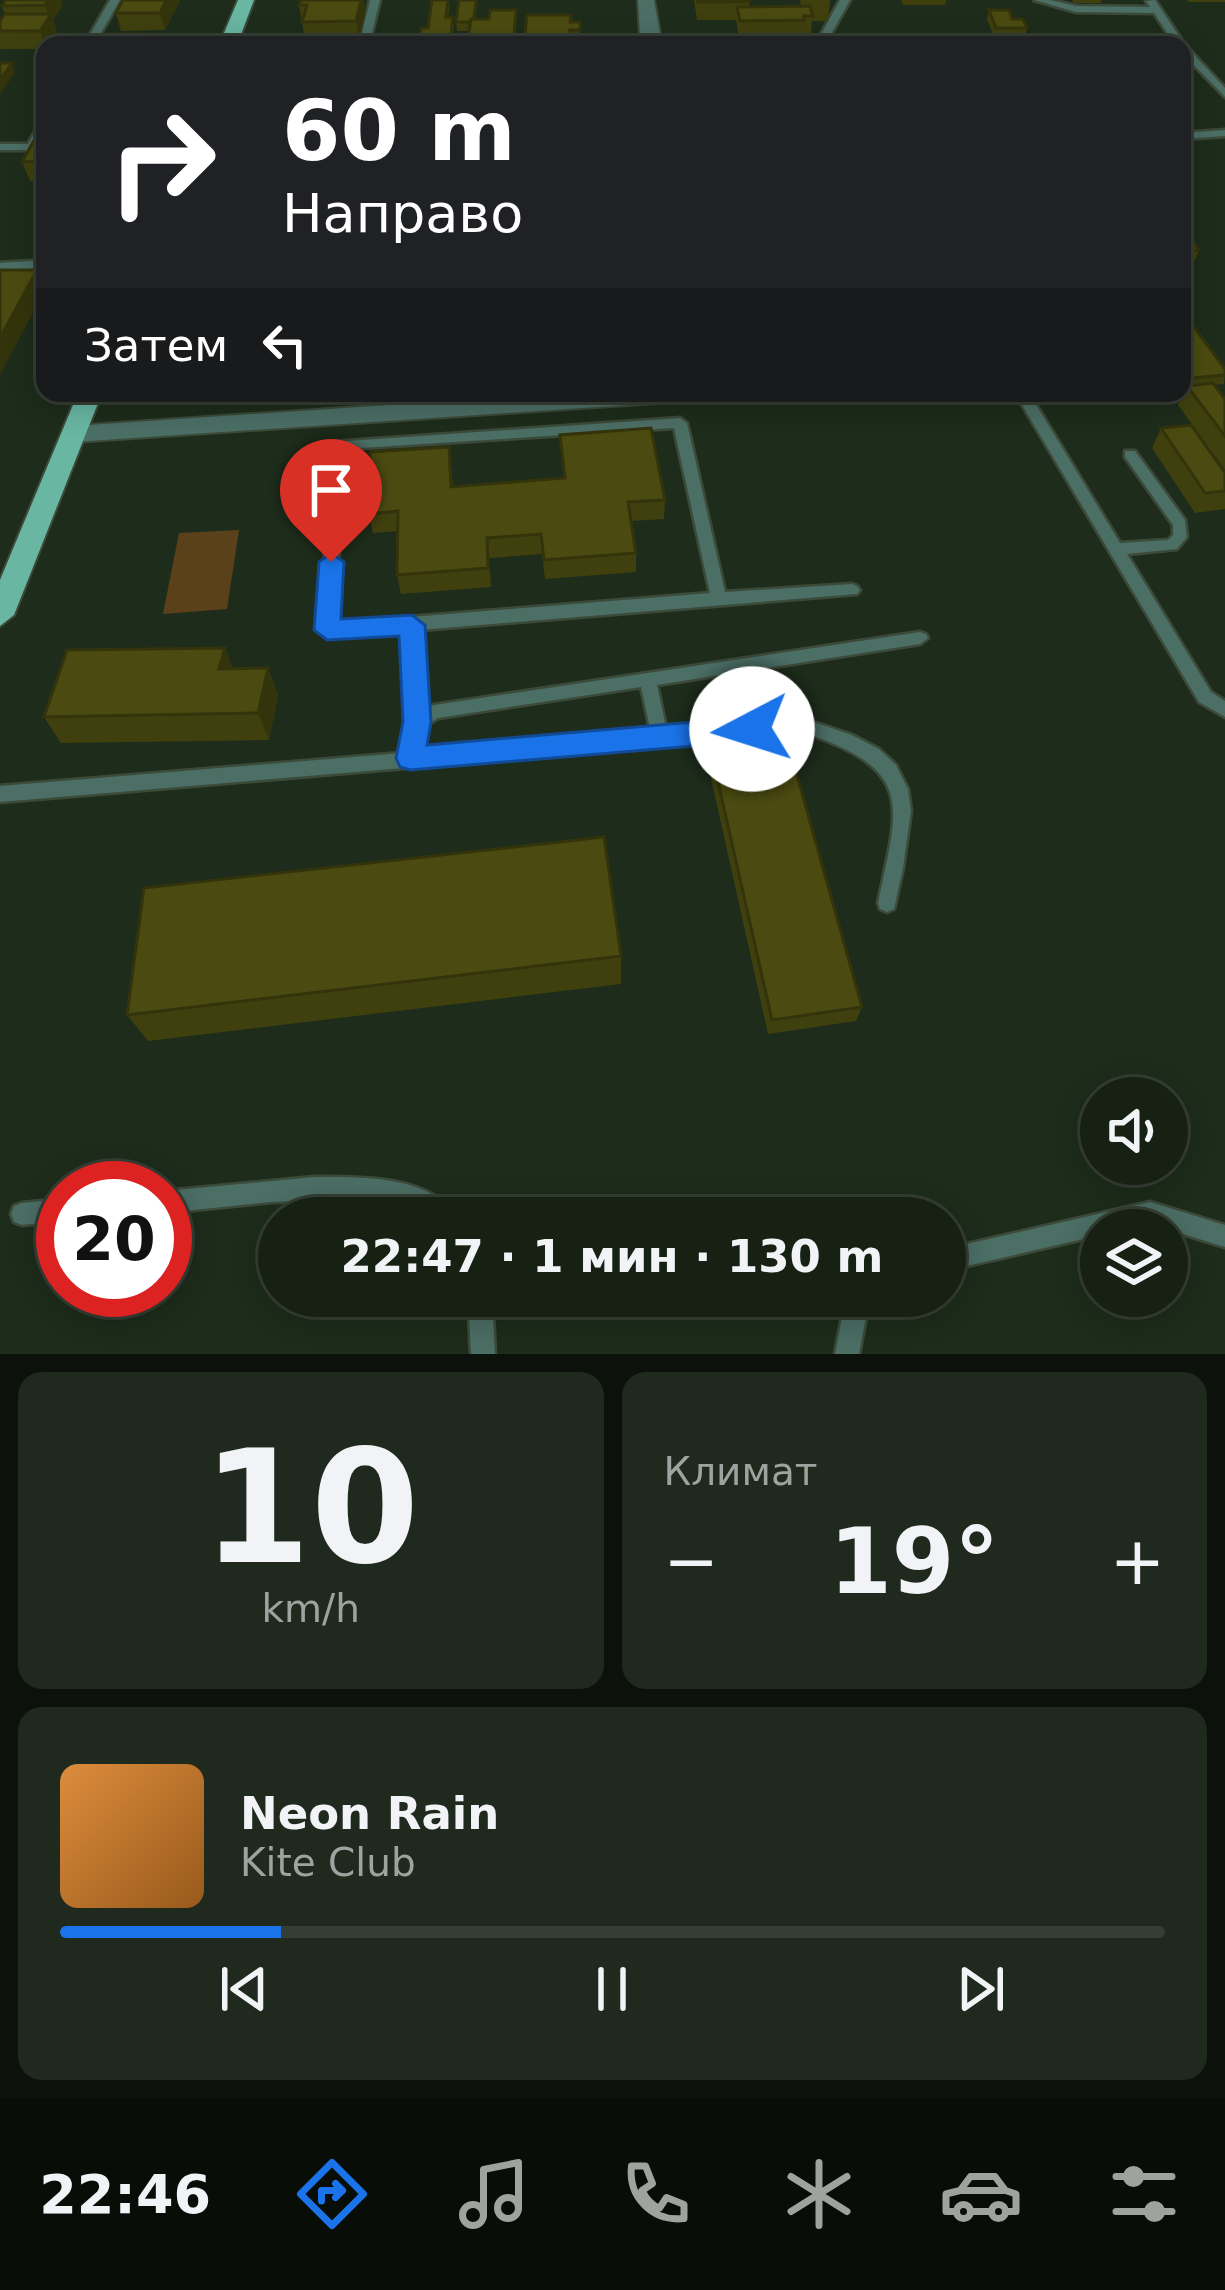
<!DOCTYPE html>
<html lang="ru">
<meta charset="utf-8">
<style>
:root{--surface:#162114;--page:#1f291d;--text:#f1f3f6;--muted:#9ea3a0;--line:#353e34;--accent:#1a73e8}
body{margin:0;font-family:"DejaVu Sans",sans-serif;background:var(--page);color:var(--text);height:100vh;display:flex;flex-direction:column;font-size:45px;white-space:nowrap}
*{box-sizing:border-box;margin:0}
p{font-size:39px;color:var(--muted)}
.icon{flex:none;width:66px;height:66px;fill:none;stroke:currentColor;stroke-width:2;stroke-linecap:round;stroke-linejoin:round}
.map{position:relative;height:1354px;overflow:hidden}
.panel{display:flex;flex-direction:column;gap:18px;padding:18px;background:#0c120b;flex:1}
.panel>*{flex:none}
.hud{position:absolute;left:36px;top:36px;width:1155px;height:366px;border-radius:24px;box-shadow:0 6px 30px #0003,0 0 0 3px var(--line);background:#202124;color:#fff;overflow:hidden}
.buttons{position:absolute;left:1080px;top:1077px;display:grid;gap:24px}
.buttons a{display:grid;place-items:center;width:108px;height:108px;border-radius:50%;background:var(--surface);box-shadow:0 6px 30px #0003,0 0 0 3px var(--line);font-size:60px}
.speed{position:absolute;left:36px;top:1161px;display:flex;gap:24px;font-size:60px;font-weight:700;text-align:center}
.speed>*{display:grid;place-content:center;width:156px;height:156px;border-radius:50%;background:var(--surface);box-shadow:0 6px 30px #0003,0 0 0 3px var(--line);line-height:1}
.speed .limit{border:18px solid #d22;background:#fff;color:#111}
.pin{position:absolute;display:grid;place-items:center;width:102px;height:102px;color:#fff;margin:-123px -51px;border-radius:50% 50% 50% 0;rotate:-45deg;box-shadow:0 0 12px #0007}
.pin .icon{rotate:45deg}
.me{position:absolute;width:132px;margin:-66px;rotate:265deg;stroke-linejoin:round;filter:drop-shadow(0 0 9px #0008)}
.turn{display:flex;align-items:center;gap:42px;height:252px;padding:0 48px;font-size:54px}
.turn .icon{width:156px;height:156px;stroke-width:2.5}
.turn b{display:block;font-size:84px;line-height:102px}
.then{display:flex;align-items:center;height:114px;padding:0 48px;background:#0003;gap:24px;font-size:45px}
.big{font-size:90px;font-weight:600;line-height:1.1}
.panel .tile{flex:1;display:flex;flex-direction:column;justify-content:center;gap:18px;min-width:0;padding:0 42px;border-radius:24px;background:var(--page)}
.panel .dial{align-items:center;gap:0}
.dial b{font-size:156px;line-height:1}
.song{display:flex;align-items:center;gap:36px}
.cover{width:144px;height:144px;border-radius:18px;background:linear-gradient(135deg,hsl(30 70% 55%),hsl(30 70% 35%))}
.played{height:12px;border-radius:6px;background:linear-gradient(90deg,var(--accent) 20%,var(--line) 20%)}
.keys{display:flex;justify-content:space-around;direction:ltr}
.heat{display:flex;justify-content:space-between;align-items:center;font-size:66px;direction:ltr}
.panel .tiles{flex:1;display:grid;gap:18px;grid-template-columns:1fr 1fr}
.tile:last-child{grid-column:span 2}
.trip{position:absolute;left:258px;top:1197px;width:708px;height:120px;border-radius:60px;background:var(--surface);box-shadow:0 6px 30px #0003,0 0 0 3px var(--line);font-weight:600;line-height:120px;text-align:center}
.tabs{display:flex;height:192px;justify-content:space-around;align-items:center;background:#090d08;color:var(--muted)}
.tabs .icon{width:84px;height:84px}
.tabs .on{color:var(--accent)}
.tabs b{font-size:54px;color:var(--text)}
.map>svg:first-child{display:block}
.green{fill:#5b411a}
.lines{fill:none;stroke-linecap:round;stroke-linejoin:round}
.lane-casing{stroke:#3c4a3a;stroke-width:5}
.street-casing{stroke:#3c4a3a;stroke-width:4}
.primary-casing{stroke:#3c4a3a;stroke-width:4}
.lane{fill:#4b6e65;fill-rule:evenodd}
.street{fill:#4b6e65;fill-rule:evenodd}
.primary{fill:#69b6a3;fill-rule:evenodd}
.wall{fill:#40400f}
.shaded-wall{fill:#34340c}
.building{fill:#4b4b11;stroke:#34340c;stroke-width:3}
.route{fill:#1a73e8;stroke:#114b97;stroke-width:3}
</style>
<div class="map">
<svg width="1225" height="1354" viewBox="0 0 1225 1354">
<rect width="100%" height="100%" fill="#1d2c1b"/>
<path class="green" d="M239 530 227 609 163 614 179 533Z"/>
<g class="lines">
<g class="lane-casing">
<path id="lane" d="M110 0H120L94 45H84Z
M370 0H380L369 45H359Z
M840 0H850L825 45H815Z
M1034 0H1050L1076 6 1150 7 1146 1 1155 0 1185 45 1225 88V97L1182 53V45H1175L1154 13 1076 12Z
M45 120V132L38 144H45V150H0V144H28L41 121Z
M1225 130V136L1182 139V133Z
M45 260V268L0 271V263Z
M1015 393H1029L1120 543 1168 540 1173 535V525L1125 457V451H1135L1185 520 1187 537 1177 549 1127 554 1211 692 1225 701V717L1199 702Z
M680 418 687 423 725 592 852 584 857 586 860 590 857 594 420 630 425 709 434 705 920 632 926 634 928 638 920 644 657 685 667 732 808 720 852 735 879 749 896 765 908 789 911 811 903 868 894 909 887 912 880 909 878 903C898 806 916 771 808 734L0 802V786L402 753 409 722 404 632 327 636 319 630 333 442ZM674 428 710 593 335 623 345 449ZM641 687 651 733 420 752 425 726 438 718Z
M314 1177C355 1177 434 1174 455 1218H426L417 1211 393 1203 355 1199 271 1202 165 1213V1191Z
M63 1199V1221L22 1225 14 1222 11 1214 14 1206 22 1203Z
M1150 1202 1225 1225V1247L1150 1224 1125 1230H1101V1235L945 1271V1249Z
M468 1296H492L495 1354H471Z
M853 1296H879L866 1317 859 1354H835L843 1312Z"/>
</g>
<g class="street-casing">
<path id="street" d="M638 0H654L662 45H647L640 36Z
M569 393H699L687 401 74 442 61 434 74 426Z"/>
</g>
<g class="primary-casing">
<path id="primary" d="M238 0H254L237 45H219Z
M78 393H102L14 615 0 626V580Z"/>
</g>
<use href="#lane" class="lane"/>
<use href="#street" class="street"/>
<use href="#primary" class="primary"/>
</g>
<path class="wall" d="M180 0 165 30 121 31 116 13Z
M476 0V19H489L516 10V45H469V31H457L456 22Z
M694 0H749V7L801 6 800 0H830L828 21H812L811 34H803L802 38 739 39 736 20H697Z
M901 0H946L945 5H903Z
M1072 0H1101V3H1074Z
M1187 0H1225V2H1188Z
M63 5 53 20 57 32 49 45H45V49H0V21L5 14 2 6Z
M299 5 366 10 359 39 305 40Z
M450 5 448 17H453L454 26 452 45H401L418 42 428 28Z
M989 10 1012 19 1027 28 1025 38 994 37 987 19Z
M571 22H580V45H520L526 44 525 35Z
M45 135V180L30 181 22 162Z
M1182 242 1199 250 1195 260 1182 261Z
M1182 311 1225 369 1224 384 1214 385 1225 399V470L1178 405 1186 388H1182Z
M1161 428 1225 473V509L1195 513 1152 448Z
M560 435 665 500 664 519 631 521 636 553V572L545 579 542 554 489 558 491 587 401 594 397 575 398 531 373 533 369 514 449 447 453 486 564 478Z
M225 648 233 669 268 668 278 695 269 740 61 743 44 717Z
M708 738 862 1007 856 1021 768 1034 706 756Z
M621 956V984L148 1041 127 1015Z"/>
<path class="shaded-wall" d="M48 0H61L63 5 53 20 57 32 49 45H45L40 31 49 17 45 5Z
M166 0H180L165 30 160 13Z
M361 0H364L366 10 359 39 356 21Z
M12 63 15 73 0 94V80Z
M37 270 45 290 0 375V338Z
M225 648 236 675 219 669Z
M268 668 278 695 269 740 258 713Z"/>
<path class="building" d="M6 0H48L45 5 2 6Z
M123 0H166L160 13H116Z
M301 0H361L356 21 302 22 307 5H299Z
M432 0H448L446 17H453L451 36H442L441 45H401V42H418L421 28H428Z
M459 0H476L474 19H471L470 22H456Z
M698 0H749V2H698Z
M810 6 813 16H804V20L740 21 737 7Z
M490 10H516L514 38H468L471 19H489Z
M989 10H1009L1012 19H1023L1027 28H996Z
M5 14H51L40 31H0V21Z
M527 15H571L570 22H580V30H570V35H525Z
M105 34H147L141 45H98Z
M520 44H577V45H520Z
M0 63H12L0 80Z
M37 135H45V161L22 162Z
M1182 242H1193L1199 250 1182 251Z
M0 270H37L0 338Z
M1182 311 1225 369V375L1182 379Z
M1213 383 1225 399V436L1187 386Z
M1191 425 1225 473V491L1205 493 1161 428Z
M651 428 665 500 628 502 636 553 544 560 541 534 487 538 488 568 397 575 398 511 369 514 370 452 449 447 451 487 565 478 560 435Z
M225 648 219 669 268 668 258 713 44 717 67 650Z
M784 729 862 1007 772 1020 708 738Z
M604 837 621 956 127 1015 144 888Z"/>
<path class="route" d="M331 553 344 562 341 619 412 615 425 625 431 722 427 745 752 717 762 721 767 729 762 737 752 741 410 770 400 767 396 758 403 722 399 636 327 640 314 630 319 562Z"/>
</svg>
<div class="buttons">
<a><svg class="icon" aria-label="sound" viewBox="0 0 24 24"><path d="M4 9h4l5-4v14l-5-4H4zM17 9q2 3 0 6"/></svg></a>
<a><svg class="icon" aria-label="layers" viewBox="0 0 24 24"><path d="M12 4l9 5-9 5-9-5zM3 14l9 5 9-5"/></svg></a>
</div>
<div class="speed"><div class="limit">20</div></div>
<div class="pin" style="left:331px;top:562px;background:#d93025"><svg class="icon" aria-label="arrive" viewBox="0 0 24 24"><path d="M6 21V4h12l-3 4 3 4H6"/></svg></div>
<svg class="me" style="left:752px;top:729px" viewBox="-20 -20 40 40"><circle r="19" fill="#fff"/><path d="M0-13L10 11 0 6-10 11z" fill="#1a73e8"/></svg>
<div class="trip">22:47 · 1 мин · 130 m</div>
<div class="hud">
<div class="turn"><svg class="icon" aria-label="right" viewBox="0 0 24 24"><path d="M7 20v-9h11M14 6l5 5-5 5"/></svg><div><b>60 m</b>Направо</div></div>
<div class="then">Затем<svg class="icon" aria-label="left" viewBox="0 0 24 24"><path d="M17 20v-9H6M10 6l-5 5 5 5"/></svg></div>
</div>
</div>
<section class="panel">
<div class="tiles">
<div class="tile dial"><b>10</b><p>km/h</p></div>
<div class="tile"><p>Климат</p>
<div class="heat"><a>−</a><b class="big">19°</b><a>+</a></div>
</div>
<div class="tile">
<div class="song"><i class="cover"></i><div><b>Neon Rain</b><p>Kite Club</p></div></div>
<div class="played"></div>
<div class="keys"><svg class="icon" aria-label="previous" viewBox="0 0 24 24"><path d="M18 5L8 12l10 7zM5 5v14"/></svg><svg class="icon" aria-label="pause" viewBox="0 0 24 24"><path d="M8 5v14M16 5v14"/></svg><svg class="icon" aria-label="next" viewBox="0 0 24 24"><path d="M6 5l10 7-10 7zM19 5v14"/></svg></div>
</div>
</div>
</section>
<nav class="tabs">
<b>22:46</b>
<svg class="icon on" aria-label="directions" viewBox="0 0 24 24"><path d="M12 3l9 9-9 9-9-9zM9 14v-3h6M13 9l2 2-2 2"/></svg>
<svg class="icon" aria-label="music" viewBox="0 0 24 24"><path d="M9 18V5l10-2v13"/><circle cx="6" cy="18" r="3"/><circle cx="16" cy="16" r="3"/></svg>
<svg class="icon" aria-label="phone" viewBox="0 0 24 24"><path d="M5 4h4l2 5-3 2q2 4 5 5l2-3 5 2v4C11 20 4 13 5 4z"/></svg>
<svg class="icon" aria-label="climate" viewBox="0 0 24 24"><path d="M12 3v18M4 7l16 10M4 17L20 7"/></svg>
<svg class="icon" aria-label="car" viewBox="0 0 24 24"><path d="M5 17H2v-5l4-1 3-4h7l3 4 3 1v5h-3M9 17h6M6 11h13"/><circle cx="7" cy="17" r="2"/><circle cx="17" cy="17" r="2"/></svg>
<svg class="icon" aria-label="filters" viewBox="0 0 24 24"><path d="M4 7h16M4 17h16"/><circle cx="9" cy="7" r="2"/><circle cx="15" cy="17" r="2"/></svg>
</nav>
